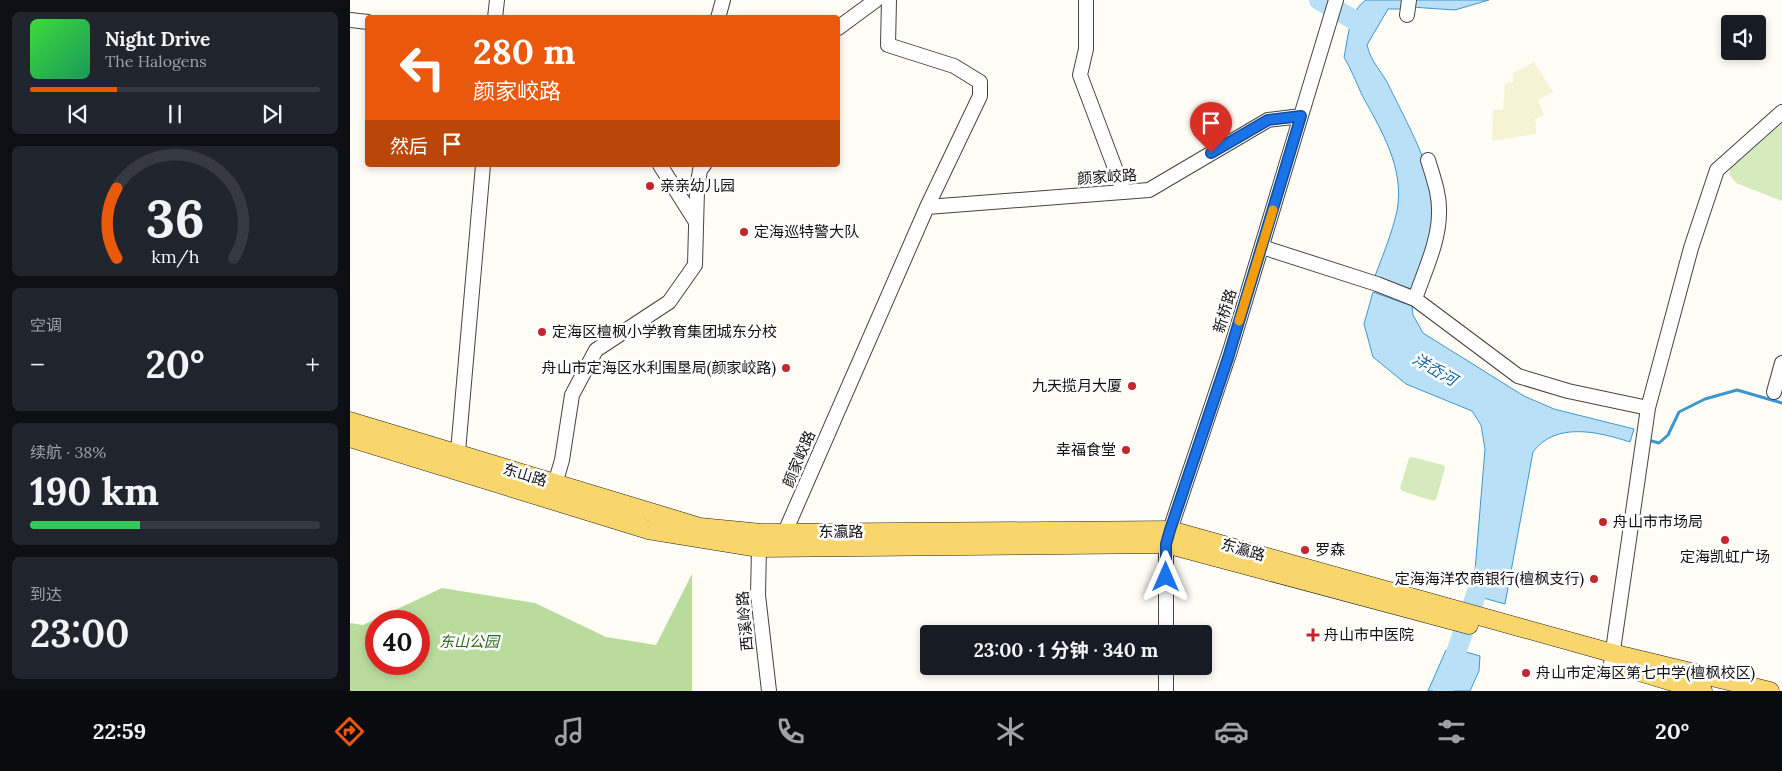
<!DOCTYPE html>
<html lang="zh">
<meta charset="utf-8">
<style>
:root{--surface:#171b24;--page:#20242c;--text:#f1f3f6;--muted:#9ea1a6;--line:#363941;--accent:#ea580c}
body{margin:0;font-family:Lora,"Noto Sans SC",serif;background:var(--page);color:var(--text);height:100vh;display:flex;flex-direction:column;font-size:19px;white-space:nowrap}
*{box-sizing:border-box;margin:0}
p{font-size:16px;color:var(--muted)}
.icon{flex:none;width:28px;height:28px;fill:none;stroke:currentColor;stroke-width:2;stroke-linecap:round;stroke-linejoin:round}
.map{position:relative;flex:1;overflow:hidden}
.panel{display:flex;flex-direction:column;gap:12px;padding:12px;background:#0d0f14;width:350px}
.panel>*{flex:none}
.top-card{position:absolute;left:15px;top:15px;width:475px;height:152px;border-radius:5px;box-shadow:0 2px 8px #0003;background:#ea580c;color:#fff;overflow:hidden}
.fabs{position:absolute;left:1371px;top:15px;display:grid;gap:10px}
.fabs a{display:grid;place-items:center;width:45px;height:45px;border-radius:5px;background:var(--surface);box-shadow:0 2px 8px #0003;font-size:25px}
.speed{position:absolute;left:15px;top:610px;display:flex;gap:10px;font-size:25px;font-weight:700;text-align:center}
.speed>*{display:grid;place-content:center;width:65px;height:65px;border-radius:50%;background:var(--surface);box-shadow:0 2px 8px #0003;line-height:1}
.speed .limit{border:8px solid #d22;background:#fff;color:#111}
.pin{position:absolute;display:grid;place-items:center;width:42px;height:42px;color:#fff;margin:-51px -21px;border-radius:50% 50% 50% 0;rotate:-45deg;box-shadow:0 0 5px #0007}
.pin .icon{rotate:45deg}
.me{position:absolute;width:55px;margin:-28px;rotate:0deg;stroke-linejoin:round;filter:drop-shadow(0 0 4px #0008)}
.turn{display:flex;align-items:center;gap:18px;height:105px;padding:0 25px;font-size:22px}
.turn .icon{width:65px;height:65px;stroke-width:2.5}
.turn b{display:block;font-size:35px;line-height:42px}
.then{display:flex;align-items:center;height:48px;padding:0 25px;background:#0003;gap:10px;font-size:19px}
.big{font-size:38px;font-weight:700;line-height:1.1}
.panel .card{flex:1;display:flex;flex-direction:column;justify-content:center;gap:8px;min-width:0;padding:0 18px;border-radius:8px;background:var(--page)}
.panel .dial{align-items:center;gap:0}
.dial svg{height:130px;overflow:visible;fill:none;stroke:var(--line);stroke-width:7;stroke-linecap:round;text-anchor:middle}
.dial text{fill:var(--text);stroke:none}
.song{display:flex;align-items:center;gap:15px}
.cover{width:60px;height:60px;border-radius:8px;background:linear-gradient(135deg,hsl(120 70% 55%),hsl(150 70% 35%))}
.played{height:5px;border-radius:2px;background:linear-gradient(90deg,var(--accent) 30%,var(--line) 30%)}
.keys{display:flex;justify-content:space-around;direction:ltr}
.heat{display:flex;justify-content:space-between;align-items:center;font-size:28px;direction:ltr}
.charge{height:8px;border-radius:4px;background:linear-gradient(90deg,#34c759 38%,var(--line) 0)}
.trip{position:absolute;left:570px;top:625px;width:292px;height:50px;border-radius:5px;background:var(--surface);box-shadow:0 2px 8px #0003;font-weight:700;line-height:50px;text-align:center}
.dock{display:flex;height:80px;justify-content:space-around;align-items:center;background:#090b0e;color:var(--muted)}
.dock .icon{width:35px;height:35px}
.dock .current{color:var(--accent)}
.dock b{font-size:22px;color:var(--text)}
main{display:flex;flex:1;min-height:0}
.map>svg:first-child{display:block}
.farmland{fill:#f6f3d4}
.green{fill:#d5ebbd}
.forest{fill:#b9dc9c;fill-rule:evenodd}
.water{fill:#b9e0f7;stroke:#3f96cf}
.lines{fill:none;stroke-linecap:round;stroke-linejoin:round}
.stream{stroke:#3f96cf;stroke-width:3}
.river{stroke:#b9e0f7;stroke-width:20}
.minor-casing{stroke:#444;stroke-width:16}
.major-casing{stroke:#222;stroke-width:19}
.minor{stroke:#fff;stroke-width:14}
.major{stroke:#f9d66b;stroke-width:18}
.route-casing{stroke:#114b97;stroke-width:12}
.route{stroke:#1a73e8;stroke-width:9}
.slow{stroke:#f59e0b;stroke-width:9}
.poi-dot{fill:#c4262e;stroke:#fff;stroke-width:2}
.labels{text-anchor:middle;stroke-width:5;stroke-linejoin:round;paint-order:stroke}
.street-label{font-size:15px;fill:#111;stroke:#fff}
.poi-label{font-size:15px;fill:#111;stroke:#fff;text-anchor:start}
.park-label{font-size:15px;font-style:italic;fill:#2f6b1f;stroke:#fff}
.water-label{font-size:16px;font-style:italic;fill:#1768a6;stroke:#fff}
</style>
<main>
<section class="panel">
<div class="card">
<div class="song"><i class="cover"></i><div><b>Night Drive</b><p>The Halogens</p></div></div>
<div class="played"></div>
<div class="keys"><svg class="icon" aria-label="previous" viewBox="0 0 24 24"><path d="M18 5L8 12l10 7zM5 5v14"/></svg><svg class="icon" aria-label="pause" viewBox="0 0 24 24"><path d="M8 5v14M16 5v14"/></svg><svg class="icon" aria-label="next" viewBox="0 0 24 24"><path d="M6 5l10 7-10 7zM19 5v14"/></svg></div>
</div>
<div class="card dial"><svg viewBox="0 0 100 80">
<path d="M14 69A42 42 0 1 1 86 69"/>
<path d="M14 69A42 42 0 0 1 14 26" stroke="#ea580c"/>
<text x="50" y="56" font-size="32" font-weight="700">36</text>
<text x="50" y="72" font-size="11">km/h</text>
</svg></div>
<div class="card"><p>空调</p>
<div class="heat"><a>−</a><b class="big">20°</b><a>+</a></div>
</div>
<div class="card"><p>续航 · 38%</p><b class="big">190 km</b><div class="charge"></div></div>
<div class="card"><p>到达</p><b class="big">23:00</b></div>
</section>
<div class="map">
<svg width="1432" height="691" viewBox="0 0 1432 691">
<rect width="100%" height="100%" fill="#fffdf5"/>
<path class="farmland" d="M1184 62 1203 92 1188 100 1194 115 1183 120 1186 121V134L1142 141 1143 110H1153L1155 83 1163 82V73Z"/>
<path class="green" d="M1432 122V201L1386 183 1379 174 1380 169Z
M1062 457 1093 465 1095 468 1086 500 1083 501 1052 491 1050 488 1059 458Z"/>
<path class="forest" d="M342 574V691H0V623L13 625 92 588 185 603 256 637 306 645ZM26 621H69V664H26Z"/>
<path class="water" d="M1016 0H1054V7L1049 9H1038L1017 45C1021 63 1033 72 1040 88 1054 117 1081 166 1084 197 1087 227 1073 263 1061 289L1025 276C1033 255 1042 233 1047 211 1055 168 1031 130 1012 95 1006 82 1001 69 994 57 998 39 999 11 1016 0Z
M1062 0H1139L1105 10 1061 7Z
M1023 292 1062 306 1063 315 1073 333 1174 396 1204 409 1284 429 1280 442C1249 432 1206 421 1183 452L1155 604 1123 595 1135 449 1131 425 1122 411 1056 384 1023 357 1014 324Z
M1102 648 1130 656 1129 671 1120 691H1078L1096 650Z"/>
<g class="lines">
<path class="stream" d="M1298 440 1309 443 1318 435 1329 412 1355 399 1387 390 1432 403"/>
<path class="river" d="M969 0 1013 25 1019 12
M1093 691 1134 571"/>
<g class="minor-casing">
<path id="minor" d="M736 0V49L730 75 774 192
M1057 15 1059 0
M145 18 147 0
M368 18 373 0
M0 20 18 22
M488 28 526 0
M310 165 346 222
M577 207 799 190 918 120 951 116
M912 247 1027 284 1065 299 1168 376 1218 391 1298 408
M1065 299C1074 272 1089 242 1089 213 1090 195 1083 177 1078 160
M1424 392 1432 363
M107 463 133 165
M205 484 212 460 222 395 246 350 319 302 345 265 347 190 350 170 354 165
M435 532 577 207 630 96V82L604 66 538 45 539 0
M409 548 408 595 419 691
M816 634V544L820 530 880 351 986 0
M1261 664 1298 408 1341 248 1367 170 1432 112
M816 666V691"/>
</g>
<g class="major-casing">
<path id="major" d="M0 421 350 527 412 533 820 530 1262 653 1420 691
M0 438 298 530 409 548 816 544 1119 625
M1279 669 1353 691"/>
</g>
<use href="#minor" class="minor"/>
<use href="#major" class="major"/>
</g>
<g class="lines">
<g class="route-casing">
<path id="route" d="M816 577V544L820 530 878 358 951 116 918 120 861 153"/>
</g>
<use href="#route" class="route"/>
<path class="slow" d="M889 321 923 210"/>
</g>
<g class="poi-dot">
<circle cx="300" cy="186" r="5"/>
<circle cx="394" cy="232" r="5"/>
<circle cx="192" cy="332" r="5"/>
<circle cx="436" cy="368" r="5"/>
<circle cx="782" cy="386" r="5"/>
<circle cx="776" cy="450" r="5"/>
<circle cx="1253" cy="522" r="5"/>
<circle cx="1375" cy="540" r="5"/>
<circle cx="955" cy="550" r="5"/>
<circle cx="1244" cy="579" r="5"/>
<path d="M960.5 627.5h5v5h5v5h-5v5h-5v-5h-5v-5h5z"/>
<circle cx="1176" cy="673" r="5"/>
</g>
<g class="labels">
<g class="street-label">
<text transform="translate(757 177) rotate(-4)" y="5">颜家峧路</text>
<text transform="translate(875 311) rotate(-73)" y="5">新桥路</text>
<text transform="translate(449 459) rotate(-67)" y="5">颜家峧路</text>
<text transform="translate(175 475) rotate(17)" y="5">东山路</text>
<text x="491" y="537">东瀛路</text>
<text transform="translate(893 550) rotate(16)" y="5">东瀛路</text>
<text transform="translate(395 621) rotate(-95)" y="5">西溪岭路</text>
</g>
<g class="poi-label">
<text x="310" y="191">亲亲幼儿园</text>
<text x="404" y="237">定海巡特警大队</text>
<text x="202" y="337">定海区檀枫小学教育集团城东分校</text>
<text x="426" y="373" text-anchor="end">舟山市定海区水利围垦局(颜家峧路)</text>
<text x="772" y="391" text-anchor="end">九天揽月大厦</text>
<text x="766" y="455" text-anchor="end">幸福食堂</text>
<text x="1263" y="527">舟山市市场局</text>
<text x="965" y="555">罗森</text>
<text x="1375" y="562" text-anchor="middle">定海凯虹广场</text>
<text x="1234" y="584" text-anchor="end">定海海洋农商银行(檀枫支行)</text>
<text x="974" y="640">舟山市中医院</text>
<text x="1186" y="678">舟山市定海区第七中学(檀枫校区)</text>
</g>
<g class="park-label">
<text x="119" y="647">东山公园</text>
</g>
<g class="water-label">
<text transform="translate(1085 369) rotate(30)" y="6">洋岙河</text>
</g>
</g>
</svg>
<div class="fabs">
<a><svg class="icon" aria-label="sound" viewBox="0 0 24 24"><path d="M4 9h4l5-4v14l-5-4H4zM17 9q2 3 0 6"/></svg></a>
</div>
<div class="speed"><div class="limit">40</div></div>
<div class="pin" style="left:861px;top:153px;background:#d93025"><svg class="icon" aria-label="arrive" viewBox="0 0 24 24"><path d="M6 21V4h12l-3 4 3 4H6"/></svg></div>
<svg class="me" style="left:816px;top:577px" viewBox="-20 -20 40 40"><path d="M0-17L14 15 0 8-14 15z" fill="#1a73e8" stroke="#fff" stroke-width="4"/></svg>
<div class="trip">23:00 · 1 分钟 · 340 m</div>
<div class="top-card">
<div class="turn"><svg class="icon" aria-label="left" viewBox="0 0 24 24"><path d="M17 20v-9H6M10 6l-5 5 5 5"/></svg><div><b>280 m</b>颜家峧路</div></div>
<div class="then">然后<svg class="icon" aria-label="arrive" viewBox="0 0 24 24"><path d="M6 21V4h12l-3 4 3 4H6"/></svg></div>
</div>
</div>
</main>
<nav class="dock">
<b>22:59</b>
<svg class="icon current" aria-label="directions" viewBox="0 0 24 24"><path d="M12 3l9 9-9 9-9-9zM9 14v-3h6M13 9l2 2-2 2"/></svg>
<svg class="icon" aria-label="music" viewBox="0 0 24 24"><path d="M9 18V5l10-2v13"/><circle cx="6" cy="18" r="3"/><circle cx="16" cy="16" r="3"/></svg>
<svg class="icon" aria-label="phone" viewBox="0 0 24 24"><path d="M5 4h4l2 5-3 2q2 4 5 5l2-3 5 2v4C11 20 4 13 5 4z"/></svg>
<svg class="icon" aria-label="climate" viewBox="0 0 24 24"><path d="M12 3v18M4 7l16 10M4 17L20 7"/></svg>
<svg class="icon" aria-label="car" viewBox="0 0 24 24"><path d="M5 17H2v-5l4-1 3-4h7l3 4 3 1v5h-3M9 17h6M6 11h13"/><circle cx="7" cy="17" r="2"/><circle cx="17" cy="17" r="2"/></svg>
<svg class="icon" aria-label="filters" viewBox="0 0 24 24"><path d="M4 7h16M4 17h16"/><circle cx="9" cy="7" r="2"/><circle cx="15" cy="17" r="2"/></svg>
<b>20°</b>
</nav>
